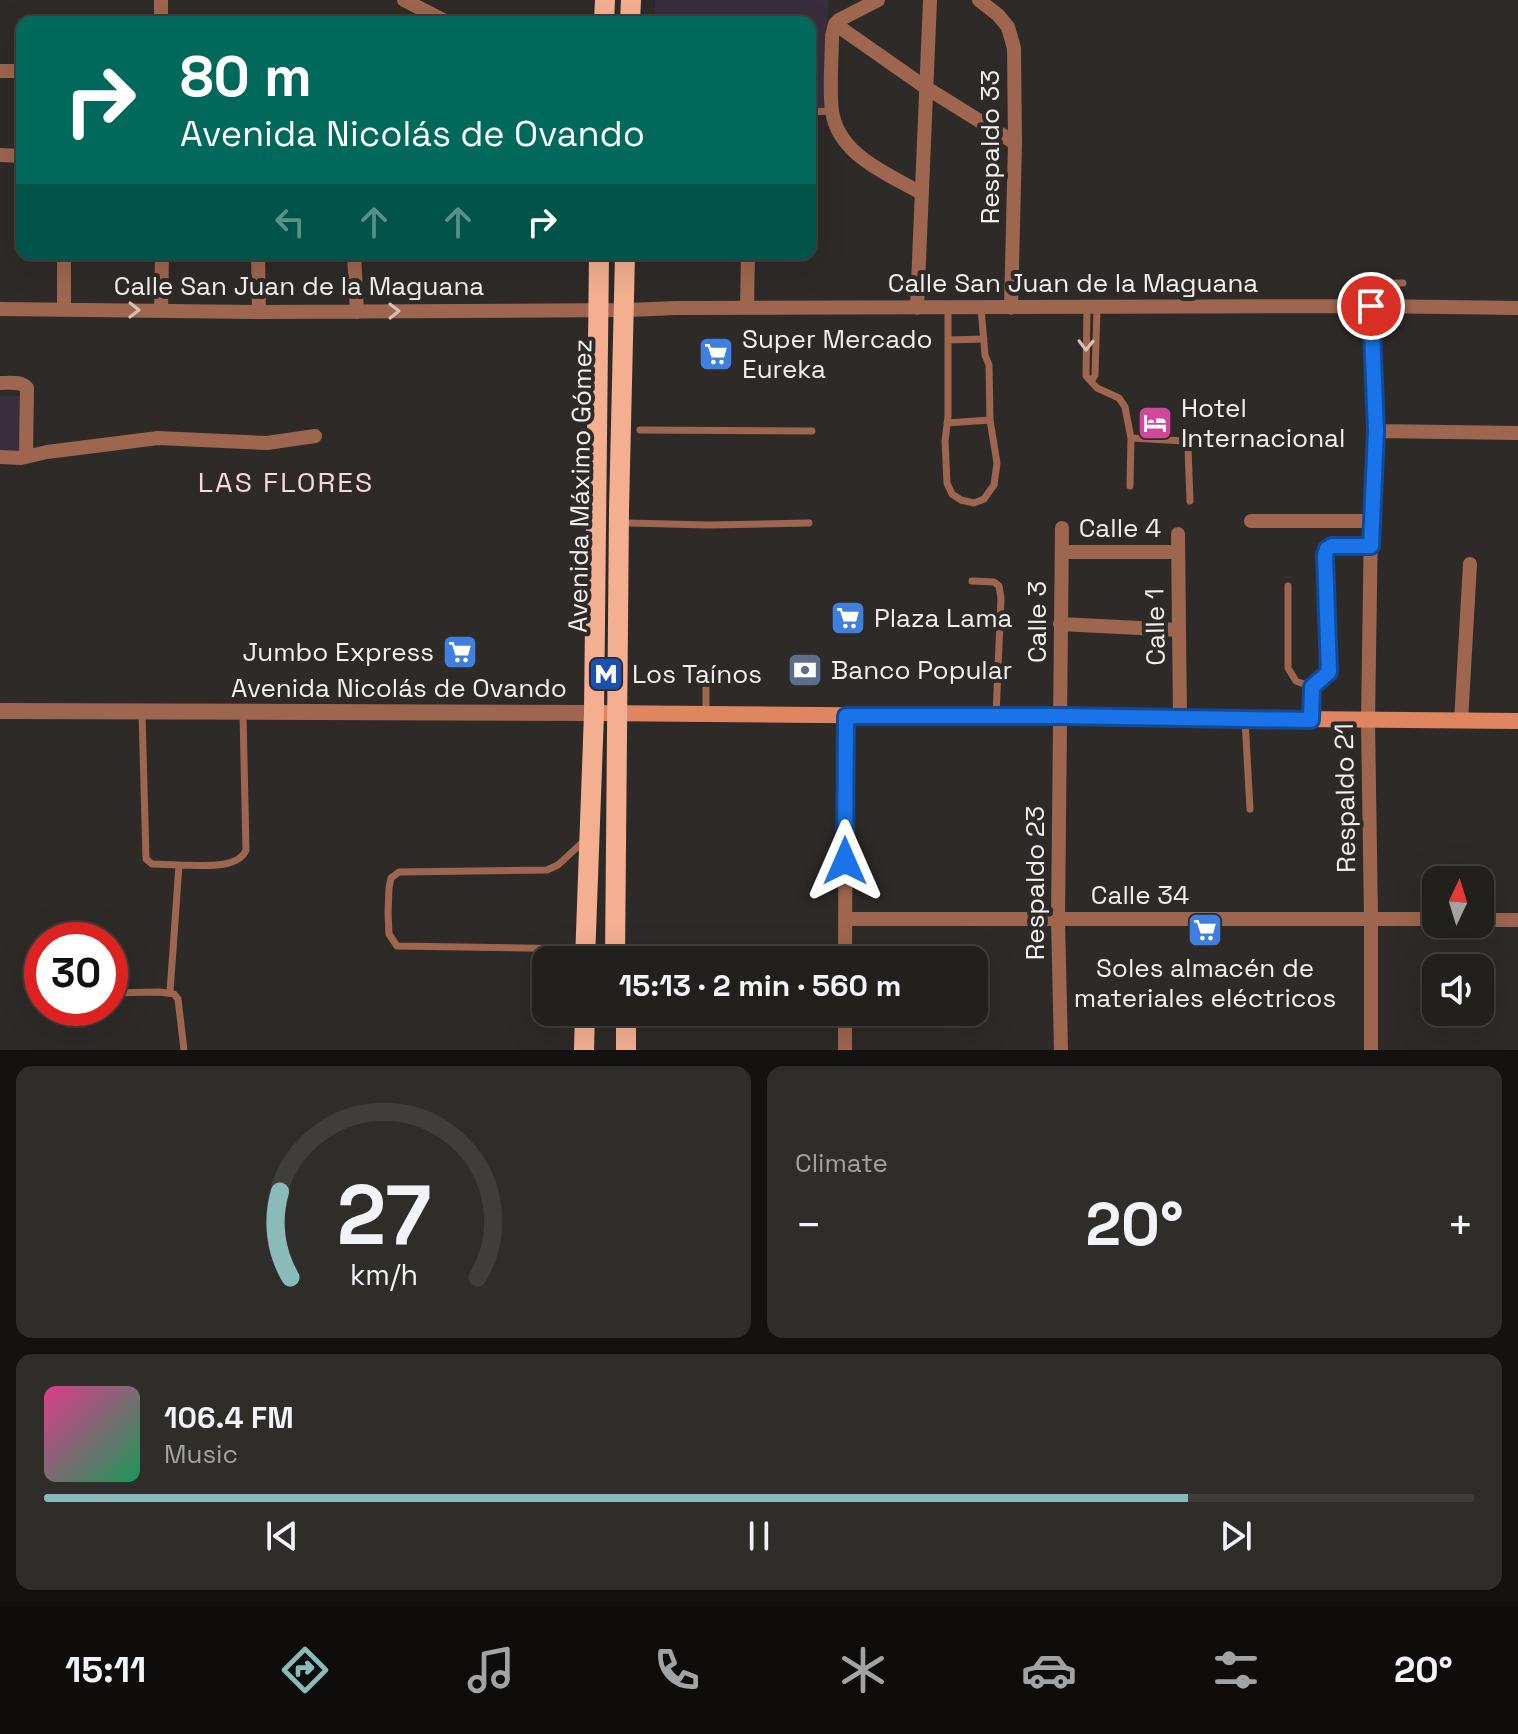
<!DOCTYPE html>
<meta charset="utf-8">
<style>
:root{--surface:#22201d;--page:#2e2d2a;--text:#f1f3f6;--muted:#a2a3a4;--line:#3f3e3b;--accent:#8bbbb9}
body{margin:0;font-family:"Space Grotesk",sans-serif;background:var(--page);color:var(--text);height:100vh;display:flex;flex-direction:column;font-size:30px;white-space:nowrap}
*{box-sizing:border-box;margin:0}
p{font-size:26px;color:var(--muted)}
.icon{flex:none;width:44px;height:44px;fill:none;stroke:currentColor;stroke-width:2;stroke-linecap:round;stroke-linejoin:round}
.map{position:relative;height:1050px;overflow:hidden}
.details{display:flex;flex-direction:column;gap:16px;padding:16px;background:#131210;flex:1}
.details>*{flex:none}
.hud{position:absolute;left:16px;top:16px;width:800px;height:244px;border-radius:16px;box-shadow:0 8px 32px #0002,0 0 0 2px var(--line);background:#00695c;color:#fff;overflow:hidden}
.needle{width:52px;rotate:4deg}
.controls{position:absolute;left:1422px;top:866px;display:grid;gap:16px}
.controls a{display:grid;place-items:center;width:72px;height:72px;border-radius:16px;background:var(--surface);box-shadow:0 8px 32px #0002,0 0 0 2px var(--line);font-size:40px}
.speed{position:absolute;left:24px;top:922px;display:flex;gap:16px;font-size:40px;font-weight:700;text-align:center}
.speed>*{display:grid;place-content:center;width:104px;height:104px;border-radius:50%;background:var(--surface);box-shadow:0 8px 32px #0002,0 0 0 2px var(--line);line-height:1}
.speed .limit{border:12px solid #d22;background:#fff;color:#111}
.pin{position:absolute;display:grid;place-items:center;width:68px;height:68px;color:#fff;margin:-34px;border:4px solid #fff;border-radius:50%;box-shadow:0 2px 8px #0007}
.me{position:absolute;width:88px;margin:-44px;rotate:0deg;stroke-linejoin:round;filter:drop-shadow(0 0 6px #0008)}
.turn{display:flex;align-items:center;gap:28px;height:168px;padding:0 32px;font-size:36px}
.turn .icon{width:104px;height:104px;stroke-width:2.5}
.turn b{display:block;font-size:56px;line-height:68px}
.lanes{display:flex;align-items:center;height:76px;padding:0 32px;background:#0003;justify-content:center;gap:40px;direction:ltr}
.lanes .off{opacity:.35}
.big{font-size:60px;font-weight:700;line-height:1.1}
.details .tile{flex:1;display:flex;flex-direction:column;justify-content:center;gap:12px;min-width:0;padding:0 28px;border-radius:16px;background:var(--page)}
.details .dial{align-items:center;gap:0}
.dial svg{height:208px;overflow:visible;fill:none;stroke:var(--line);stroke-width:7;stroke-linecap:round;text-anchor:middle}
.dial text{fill:var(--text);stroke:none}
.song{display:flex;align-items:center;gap:24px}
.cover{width:96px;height:96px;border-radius:12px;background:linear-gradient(135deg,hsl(330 70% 55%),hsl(150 70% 35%))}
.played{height:8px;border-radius:4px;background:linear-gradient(90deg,var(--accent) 80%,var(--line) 80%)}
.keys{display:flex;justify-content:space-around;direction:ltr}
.heat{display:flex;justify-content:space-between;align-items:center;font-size:44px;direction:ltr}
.details .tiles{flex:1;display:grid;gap:16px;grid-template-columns:1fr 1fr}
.tile:last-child{grid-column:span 2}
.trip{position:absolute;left:532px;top:946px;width:456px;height:80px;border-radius:16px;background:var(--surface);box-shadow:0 8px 32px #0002,0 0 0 2px var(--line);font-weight:700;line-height:80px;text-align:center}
.menu{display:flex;height:128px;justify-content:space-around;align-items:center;background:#0e0d0c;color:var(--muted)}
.menu .icon{width:56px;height:56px}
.menu .active{color:var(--accent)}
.menu b{font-size:36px;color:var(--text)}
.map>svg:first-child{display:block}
.education{fill:#392e3d}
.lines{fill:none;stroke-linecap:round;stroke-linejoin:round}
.service{stroke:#9e664f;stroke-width:7}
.minor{stroke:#9e664f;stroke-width:14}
.tertiary{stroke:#9e664f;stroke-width:16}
.secondary{stroke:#df8660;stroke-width:16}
.primary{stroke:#f4af91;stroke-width:20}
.oneway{stroke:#d5bfb6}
.route-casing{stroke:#114b97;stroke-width:20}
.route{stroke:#1a73e8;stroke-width:14}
.labels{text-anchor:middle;stroke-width:8;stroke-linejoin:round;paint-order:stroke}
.street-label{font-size:26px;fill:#f2efed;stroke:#2e2a27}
.poi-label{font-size:26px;fill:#f2efed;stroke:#2e2a27;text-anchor:start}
.neighbourhood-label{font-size:28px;letter-spacing:2px;fill:#f8d7e3;stroke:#2e2a27}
</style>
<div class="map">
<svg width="1518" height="1050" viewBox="0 0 1518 1050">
<rect width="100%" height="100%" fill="#2e2a27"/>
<path class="education" d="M655 0H828L826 110H810V22H655Z
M0 396H22V454L0 453Z"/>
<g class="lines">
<path class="service" d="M810 112 832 111
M1371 306 1369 286 1371 283H1403
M948 308V417L945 441 947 483 952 494 961 500 974 503 984 499 994 485 997 463 990 420 989 365 985 355 981 308
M1087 308 1086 376 1097 388 1119 398 1125 407 1131 438 1184 441 1188 448 1190 501
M948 340 984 339
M1092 380 1095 375 1097 308
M947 423 990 420
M640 430 812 431
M1130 486 1131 438
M628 523 709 525 809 523
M972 581 994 582 999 586 1001 598 996 715
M1288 586V668L1296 681 1312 687 1329 672 1325 556 1327 549 1332 546H1371
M142 713 146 859 152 864 179 865 170 992
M706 713V683
M1311 718 1312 687
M1245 720 1250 809
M179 865C199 865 238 870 246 850L243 714
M583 949 397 946 389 934 388 913 389 888 391 878 399 872 547 870 558 865 585 840
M801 950 802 960
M776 953V960
M110 993 160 992 174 994 178 999 184 1050"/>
<path class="minor" d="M404 0 447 22
M878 0 839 20 835 24 832 36C832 58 829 90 832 111 838 155 888 174 921 193
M979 0 998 15 1008 27 1014 48 1015 143 1011 308
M161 22V0
M835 24 925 87 1015 143
M0 71H22
M0 155 22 156
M258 254 259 312
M354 254 357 312
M747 308 748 254
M917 308 930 0
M0 309 259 312 629 310 676 308 1371 306 1518 308
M64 309V254
M161 311 162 254
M0 383C9 383 22 381 27 388L26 456
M1376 431 1518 433
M0 457 21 458 47 452 158 438 267 443 315 436
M1251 521H1371
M1178 534 1180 719
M1062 552H1178
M1060 624 1179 630
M1461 721 1470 564
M845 919H1436
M1480 920H1518
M845 960 846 716
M845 1050V1012
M1061 1050 1058 919 1062 528
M1371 1050V918L1368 721 1371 521 1376 431 1371 306"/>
<path class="tertiary" d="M0 711 594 713"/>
<path class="secondary" d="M594 713 1518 721"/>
<path class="primary" d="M604 22 605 0
M630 22 631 0
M585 960 594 713 599 254
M615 960 619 510 625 254
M584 1050 585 1012
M626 1050V1012"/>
</g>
<defs><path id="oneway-chevron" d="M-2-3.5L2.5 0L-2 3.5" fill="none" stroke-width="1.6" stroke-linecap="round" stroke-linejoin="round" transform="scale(2)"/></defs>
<g class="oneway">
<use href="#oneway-chevron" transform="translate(134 310) rotate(1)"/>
<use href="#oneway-chevron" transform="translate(394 311) rotate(-1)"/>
<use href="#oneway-chevron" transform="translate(1086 345) rotate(91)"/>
</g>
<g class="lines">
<g class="route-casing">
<path id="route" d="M845 861 846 716H1060L1311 720 1312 687 1329 672 1325 556 1327 549 1332 546H1371L1376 431 1371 306"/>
</g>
<use href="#route" class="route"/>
</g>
<defs>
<g id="supermarket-square" transform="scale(1.8)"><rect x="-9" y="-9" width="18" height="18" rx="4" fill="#3f7fe0" stroke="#2e2a27"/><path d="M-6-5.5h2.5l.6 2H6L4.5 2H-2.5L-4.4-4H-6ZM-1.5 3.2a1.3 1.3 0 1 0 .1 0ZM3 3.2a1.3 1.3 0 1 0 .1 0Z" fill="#fff"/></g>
<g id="hotel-square" transform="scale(1.8)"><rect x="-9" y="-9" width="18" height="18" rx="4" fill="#d1479c" stroke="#2e2a27"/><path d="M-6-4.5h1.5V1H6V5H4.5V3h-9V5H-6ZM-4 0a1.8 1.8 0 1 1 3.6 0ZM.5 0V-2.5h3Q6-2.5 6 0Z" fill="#fff"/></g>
<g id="bank-square" transform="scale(1.8)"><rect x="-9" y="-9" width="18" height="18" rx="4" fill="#5c6f8a" stroke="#2e2a27"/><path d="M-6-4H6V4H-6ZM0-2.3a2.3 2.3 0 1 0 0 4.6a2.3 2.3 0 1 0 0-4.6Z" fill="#fff"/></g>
<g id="metro-square" transform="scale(1.8)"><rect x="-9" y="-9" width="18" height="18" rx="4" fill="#1a4fb4" stroke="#2e2a27"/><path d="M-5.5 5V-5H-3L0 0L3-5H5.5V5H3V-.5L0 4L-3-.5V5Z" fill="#fff"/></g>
</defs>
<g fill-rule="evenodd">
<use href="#supermarket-square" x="716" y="354"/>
<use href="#hotel-square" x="1155" y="423"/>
<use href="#supermarket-square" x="848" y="618"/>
<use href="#supermarket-square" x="460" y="652"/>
<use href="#bank-square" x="805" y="670"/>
<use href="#metro-square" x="606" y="674"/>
<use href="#supermarket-square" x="1205" y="930"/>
</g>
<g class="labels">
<g class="street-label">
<text transform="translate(990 147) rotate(-90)" y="9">Respaldo 33</text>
<text x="1073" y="292">Calle San Juan de la Maguana</text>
<text x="299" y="295">Calle San Juan de la Maguana</text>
<text transform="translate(580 486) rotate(-89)" y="9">Avenida Máximo Gómez</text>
<text x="1120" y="537">Calle 4</text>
<text transform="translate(1037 622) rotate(-90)" y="9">Calle 3</text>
<text transform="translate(1155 627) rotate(-91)" y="9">Calle 1</text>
<text x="399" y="697">Avenida Nicolás de Ovando</text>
<text transform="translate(1345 798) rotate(-91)" y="9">Respaldo 21</text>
<text transform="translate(1035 883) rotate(-90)" y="9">Respaldo 23</text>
<text x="1140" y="904">Calle 34</text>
</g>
<g class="poi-label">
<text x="742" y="348">Super Mercado<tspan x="742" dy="30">Eureka</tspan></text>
<text x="1181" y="417">Hotel<tspan x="1181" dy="30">Internacional</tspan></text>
<text x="874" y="627">Plaza Lama</text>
<text x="434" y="661" text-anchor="end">Jumbo Express</text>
<text x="831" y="679">Banco Popular</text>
<text x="632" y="683">Los Taínos</text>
<text x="1205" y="977" text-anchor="middle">Soles almacén de<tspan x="1205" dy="30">materiales eléctricos</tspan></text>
</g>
<g class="neighbourhood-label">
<text x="286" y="492">LAS FLORES</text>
</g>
</g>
</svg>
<div class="controls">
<a><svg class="needle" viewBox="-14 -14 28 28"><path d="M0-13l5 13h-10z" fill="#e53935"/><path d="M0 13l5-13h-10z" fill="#a2a3a4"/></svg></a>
<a><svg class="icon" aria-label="sound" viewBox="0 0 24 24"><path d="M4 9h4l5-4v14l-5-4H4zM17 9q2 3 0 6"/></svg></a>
</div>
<div class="speed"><div class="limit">30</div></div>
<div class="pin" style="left:1371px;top:306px;background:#d93025"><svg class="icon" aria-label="arrive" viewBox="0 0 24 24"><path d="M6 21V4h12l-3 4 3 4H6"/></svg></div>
<svg class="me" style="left:845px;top:861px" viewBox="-20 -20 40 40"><path d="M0-17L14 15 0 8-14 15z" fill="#1a73e8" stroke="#fff" stroke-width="4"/></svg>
<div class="trip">15:13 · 2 min · 560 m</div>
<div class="hud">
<div class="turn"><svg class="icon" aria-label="right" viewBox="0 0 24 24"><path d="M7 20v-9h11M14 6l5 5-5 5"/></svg><div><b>80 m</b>Avenida Nicolás de Ovando</div></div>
<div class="lanes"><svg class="icon off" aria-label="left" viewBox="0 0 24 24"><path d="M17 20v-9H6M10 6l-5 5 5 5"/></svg><svg class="icon off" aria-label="ahead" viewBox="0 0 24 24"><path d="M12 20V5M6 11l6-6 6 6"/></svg><svg class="icon off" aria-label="ahead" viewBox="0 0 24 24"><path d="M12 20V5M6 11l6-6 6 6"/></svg><svg class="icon" aria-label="right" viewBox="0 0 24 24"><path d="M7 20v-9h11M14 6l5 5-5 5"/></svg></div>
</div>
</div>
<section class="details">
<div class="tiles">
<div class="tile dial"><svg viewBox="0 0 100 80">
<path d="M14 69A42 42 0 1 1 86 69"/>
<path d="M14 69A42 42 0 0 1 10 36" stroke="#8bbbb9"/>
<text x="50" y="56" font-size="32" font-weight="700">27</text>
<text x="50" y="72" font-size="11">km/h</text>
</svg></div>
<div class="tile"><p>Climate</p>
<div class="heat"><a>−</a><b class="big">20°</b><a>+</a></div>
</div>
<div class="tile">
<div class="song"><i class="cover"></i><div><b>106.4 FM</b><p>Music</p></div></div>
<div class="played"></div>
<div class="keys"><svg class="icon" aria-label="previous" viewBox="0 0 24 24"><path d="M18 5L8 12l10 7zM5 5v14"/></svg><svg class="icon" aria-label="pause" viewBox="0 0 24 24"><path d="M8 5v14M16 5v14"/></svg><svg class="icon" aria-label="next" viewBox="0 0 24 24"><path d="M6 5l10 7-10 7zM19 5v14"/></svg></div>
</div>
</div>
</section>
<nav class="menu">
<b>15:11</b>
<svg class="icon active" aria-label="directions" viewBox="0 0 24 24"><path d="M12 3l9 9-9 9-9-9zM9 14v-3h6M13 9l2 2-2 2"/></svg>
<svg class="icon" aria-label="music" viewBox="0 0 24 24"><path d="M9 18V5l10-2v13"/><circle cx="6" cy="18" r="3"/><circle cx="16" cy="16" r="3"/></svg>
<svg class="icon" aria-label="phone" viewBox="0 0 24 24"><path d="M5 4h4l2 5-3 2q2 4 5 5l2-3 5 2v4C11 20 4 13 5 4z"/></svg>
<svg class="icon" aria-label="climate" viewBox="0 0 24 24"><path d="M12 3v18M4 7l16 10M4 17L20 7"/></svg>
<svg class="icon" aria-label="car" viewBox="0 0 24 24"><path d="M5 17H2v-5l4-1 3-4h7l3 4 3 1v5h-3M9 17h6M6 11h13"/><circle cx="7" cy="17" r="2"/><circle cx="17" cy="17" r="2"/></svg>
<svg class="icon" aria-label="filters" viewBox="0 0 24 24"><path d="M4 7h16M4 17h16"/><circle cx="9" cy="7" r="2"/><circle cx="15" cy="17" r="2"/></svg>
<b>20°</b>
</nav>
